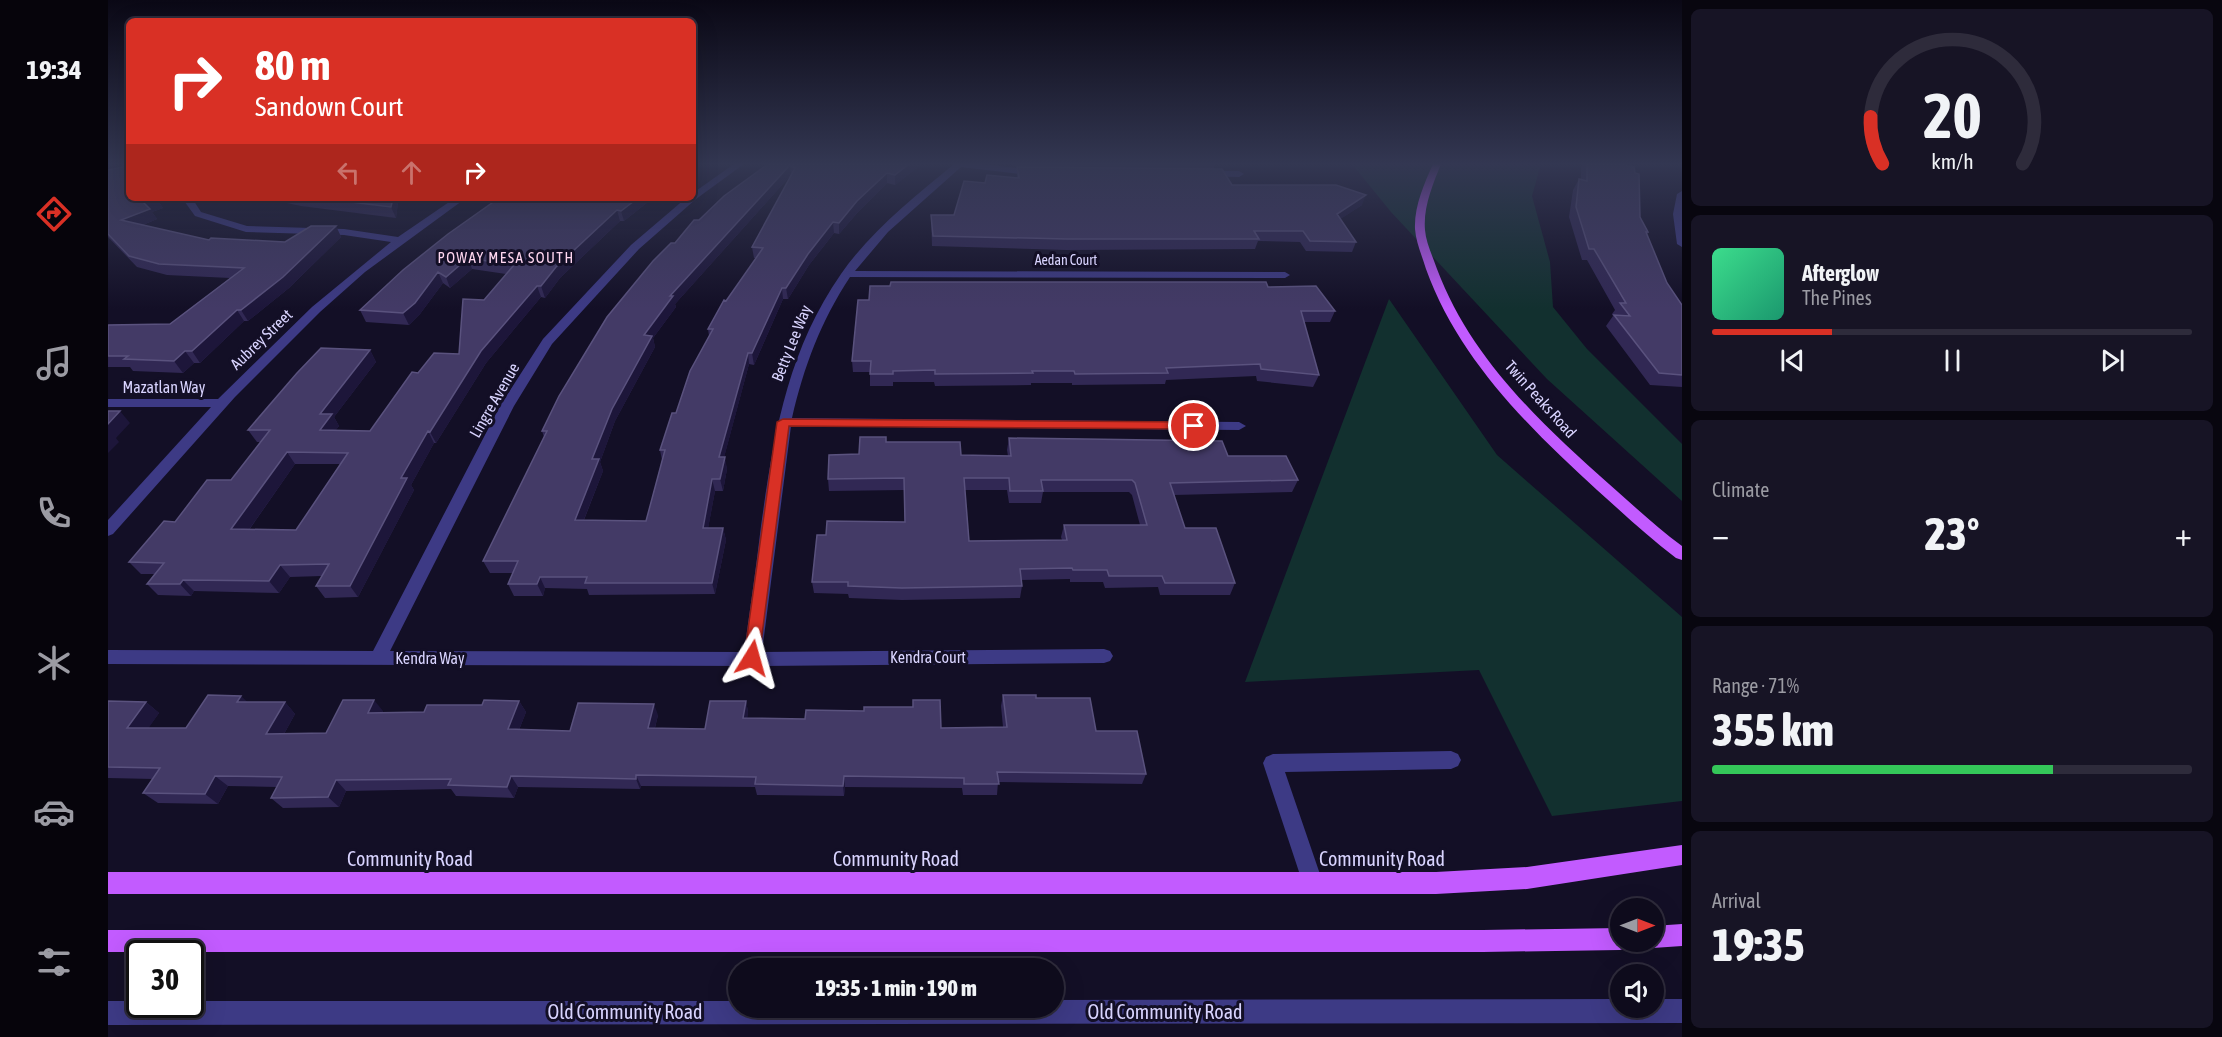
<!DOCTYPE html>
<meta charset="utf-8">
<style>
:root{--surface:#0e0b1c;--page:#171425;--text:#f1f3f6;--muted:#9b9ba3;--line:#2e2b3b;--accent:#d93025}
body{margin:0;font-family:"Asap Condensed",sans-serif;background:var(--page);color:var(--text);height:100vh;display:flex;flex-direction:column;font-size:22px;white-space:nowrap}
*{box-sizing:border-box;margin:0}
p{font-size:20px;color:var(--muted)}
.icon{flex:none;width:33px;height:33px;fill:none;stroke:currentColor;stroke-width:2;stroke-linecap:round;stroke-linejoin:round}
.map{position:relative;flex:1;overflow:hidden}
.panel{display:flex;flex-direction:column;gap:9px;padding:9px;background:#08060f;width:540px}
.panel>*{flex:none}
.guide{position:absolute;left:18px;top:18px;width:570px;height:183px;border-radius:9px;box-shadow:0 6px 24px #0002,0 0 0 2px var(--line);background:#d93025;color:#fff;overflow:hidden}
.needle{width:39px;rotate:90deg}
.controls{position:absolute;left:1502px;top:898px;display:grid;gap:12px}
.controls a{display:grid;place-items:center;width:54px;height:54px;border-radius:50%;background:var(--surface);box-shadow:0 6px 24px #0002,0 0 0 2px var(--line);font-size:30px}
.speed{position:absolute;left:18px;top:940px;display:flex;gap:12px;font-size:30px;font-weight:700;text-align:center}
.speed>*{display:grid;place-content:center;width:78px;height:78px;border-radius:50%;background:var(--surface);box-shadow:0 6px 24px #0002,0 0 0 2px var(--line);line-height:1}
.speed .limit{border:3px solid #111;border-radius:9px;background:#fff;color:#111}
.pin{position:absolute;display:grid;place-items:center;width:51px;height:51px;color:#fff;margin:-26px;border:3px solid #fff;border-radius:50%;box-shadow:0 2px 6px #0007}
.me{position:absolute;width:66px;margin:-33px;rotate:8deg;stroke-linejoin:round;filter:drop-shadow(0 0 4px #0008)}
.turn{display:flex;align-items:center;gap:21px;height:126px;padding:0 30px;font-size:27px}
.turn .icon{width:78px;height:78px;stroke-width:2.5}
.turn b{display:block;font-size:42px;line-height:51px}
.lanes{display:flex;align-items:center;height:57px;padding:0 30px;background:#0003;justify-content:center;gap:30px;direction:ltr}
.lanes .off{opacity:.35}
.big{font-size:45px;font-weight:800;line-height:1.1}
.panel .widget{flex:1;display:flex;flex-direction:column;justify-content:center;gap:9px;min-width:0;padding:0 21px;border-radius:9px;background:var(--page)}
.panel .dial{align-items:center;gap:0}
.dial svg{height:156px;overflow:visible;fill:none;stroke:var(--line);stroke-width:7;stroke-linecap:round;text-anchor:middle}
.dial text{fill:var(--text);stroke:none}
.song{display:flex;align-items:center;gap:18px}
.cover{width:72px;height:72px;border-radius:9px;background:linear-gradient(135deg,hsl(150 70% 55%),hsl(160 70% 35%))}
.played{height:6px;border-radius:3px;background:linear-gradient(90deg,var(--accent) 25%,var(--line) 25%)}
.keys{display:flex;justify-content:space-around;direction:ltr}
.heat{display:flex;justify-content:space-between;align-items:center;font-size:33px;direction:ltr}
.charge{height:9px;border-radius:4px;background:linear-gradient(90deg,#34c759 71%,var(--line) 0)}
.trip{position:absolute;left:620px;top:958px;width:336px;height:60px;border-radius:30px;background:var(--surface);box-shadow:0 6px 24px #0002,0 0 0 2px var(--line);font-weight:800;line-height:60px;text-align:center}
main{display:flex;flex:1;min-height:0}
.dock{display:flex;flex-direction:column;width:108px;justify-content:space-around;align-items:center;background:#06040b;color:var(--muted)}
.dock .icon{width:42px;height:42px}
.dock .on{color:var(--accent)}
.dock b{font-size:27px;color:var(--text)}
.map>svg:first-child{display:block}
.green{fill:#12302f}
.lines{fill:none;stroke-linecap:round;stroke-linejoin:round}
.minor{fill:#3d3a85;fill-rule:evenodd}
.major{fill:#c25bff;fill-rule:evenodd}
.wall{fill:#312854;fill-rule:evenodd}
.shaded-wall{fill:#1d163a}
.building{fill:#433a66;stroke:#5a527e;stroke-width:1.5;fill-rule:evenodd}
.route{fill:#d93025;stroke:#8d1f18;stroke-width:1.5}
.labels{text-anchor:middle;stroke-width:6;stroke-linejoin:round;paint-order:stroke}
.far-street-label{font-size:14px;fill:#d9d4ff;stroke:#130f26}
.far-neighbourhood-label{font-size:15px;letter-spacing:1.5px;fill:#ffd6f0;stroke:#130f26}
.street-label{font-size:16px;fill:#d9d4ff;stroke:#130f26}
.near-street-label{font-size:20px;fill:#d9d4ff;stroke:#130f26}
</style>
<main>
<nav class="dock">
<b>19:34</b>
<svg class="icon on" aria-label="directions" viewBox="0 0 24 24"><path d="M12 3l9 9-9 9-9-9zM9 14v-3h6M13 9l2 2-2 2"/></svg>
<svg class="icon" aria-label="music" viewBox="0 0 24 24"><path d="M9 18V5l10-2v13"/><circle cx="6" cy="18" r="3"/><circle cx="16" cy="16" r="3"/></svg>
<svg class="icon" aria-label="phone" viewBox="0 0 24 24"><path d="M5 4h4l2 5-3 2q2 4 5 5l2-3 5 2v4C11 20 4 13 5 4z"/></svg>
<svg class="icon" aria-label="climate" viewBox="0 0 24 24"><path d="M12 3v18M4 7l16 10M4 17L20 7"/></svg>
<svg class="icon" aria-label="car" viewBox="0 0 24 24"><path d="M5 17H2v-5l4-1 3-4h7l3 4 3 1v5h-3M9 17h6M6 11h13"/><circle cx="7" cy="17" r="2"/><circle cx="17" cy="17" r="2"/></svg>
<svg class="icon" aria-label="filters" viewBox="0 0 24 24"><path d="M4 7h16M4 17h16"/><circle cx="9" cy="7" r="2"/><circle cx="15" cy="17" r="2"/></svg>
</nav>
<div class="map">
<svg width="1574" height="1037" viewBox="0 0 1574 1037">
<rect width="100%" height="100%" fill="#130f26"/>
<path class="green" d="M1244 164H1433L1424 196 1442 262 1445 307 1479 349 1574 444V501L1439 379 1283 212Z
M1281 299 1389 455 1574 617V801L1444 816 1371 670 1137 682Z"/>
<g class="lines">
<path class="minor" d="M626 164H636L588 199 531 249 444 344 406 406 282 651 636 652C642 610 648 568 653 526 666 434 679 352 733 274 762 232 806 197 846 164H873L929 170 934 173 929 176 853 167 780 232 747 271 1177 272 1182 275 1177 278 742 277C713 321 696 366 684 418L1131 422 1138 426 1131 430 683 426 654 652 996 649 1002 651 1005 656 1002 661 996 663 644 666 0 664V650L265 651 392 406 435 339 523 245 578 198H585V193Z
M1097 171H1131L1136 174 1131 177 1094 176V172Z
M1574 191V247L1569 244 1565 214 1569 194Z
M74 198H84L93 212 139 226 236 229 290 237 347 198H358L257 272 212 312 127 397 5 534 0 536V520L103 407H0V399H110L204 307 283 242 236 235 138 232 87 216Z
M1343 751 1350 754 1353 760 1350 766 1343 769 1177 772 1215 883 1211 890 1204 894 1197 890 1155 763 1158 757 1165 754Z
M1512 999V1008H1545V999H1574V1023L0 1025V1001H32V1005H82V1001H630V1008H945V1000Z"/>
<path class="major" d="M1325 164H1333C1325 184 1315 207 1317 230 1318 243 1325 257 1329 269 1362 357 1432 423 1501 484 1525 505 1548 527 1574 546V560L1568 558C1540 537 1515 513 1489 490 1420 427 1350 358 1318 269 1314 256 1308 242 1307 229 1306 207 1316 184 1325 164Z
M1574 845V865L1419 889 1328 894H0V872H1328L1419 867Z
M1574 924V946L1545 948 1537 945 1536 942H1545V926Z
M1512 928V942H1522L1520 947 1512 950 1375 952H0V930H1375Z"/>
</g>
<path class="wall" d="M0 164 48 198 55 208 44 212 49 219 35 225 101 240 177 242 228 226 233 237 181 288 140 321H136L92 363H86L75 373 25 371 22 367H0V325L62 324 122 278 59 275 29 267 0 237Z
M660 164H814L787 185 779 183 750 212 731 234 726 233 701 265 680 299H675L646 365 641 364 616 457 619 469 615 491H607L600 528H615L618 540 607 594 481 595 479 589 437 588 435 596H406L400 584 405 573H382L375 561 436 437 434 431 567 243 591 220ZM683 175 644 247 646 258H648L600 329 601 336 552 450 554 460 538 521 476 520 495 471 492 462 507 421 547 347 545 338 568 307 567 304Z
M906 164H1107L1106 169 1124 185 1254 205 1232 219 1248 242 1244 252 1198 251 1192 242 1150 241 1147 249 958 250 824 246 823 215H846L877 183 909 178V167L1060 169 906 166Z
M1475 164H1511L1532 217 1540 232 1539 235 1559 283 1574 305V387L1542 385 1498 326 1505 316 1504 314 1507 310 1479 260H1474L1461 217 1465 190 1471 179 1473 180V168Z
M143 198H289L290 202 288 218 193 206 160 199 156 201Z
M391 198H545L516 221H512L452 278 437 298 433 297 378 363 328 443H326L303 485 306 490 250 597 217 598 208 586 214 576 182 577 171 593 86 591 83 596 50 595 39 584 46 574H33L21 562 67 522 123 480 153 442H149L140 430 262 350 268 362 226 417 231 426 227 431H262L310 373 351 354 376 300 398 274 364 269 342 288 335 283 312 314 301 325 258 322 252 310ZM187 464H232L188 530H141Z
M1160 287 1227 311 1222 322H1196L1211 375 1205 387 1149 381 1148 376 1058 380 1057 384 964 385V383H923V385L827 386 826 382H785V386H762V372H745L744 361 761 300Z
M901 438 1120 456 1190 480 1184 492 1066 495 1077 528 1127 583 1122 595H1052L1050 587 997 588 995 582H962V579L913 580 914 586 912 598 794 600 741 598 740 594 706 593 704 582 718 535 797 522 796 490 721 491 720 479 751 454 778 442 853 455 900 456 899 450ZM857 490H899L901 503H933L935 492H1021L1024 495 1032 525H956L953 537 954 540 861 541Z
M895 695 928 698 988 731 1038 774 1034 784 890 782 889 795H855L854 788 737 787 736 796 649 795 647 787 533 786 532 789 410 787 406 798 348 796 343 789 238 791 231 807 175 808 163 798 169 787 120 786 110 804 50 803 35 793 45 779 0 778V701L38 702 51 713 40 728H78L140 702H177L187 714 176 734 218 733 275 711V713L316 712 411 701 418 712 411 730 462 731 550 715 547 728 597 729 638 701 640 712 639 718 833 728 895 727 893 706Z"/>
<path class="shaded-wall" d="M0 164H19L20 167 0 172Z
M801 164H814L787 185V175Z
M682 165 683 175 567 304 568 307 545 338 547 347 507 421 492 462 495 471 471 532 467 520 484 459 504 409 536 335 562 296Z
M779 173V183L750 212 731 234V223L749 201Z
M1258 195 1254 205 1225 224 1229 214Z
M48 198 55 208 44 212 49 219 20 231 13 220 35 202Z
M285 198H289L290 202 288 218 283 207Z
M530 198H545L516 221 513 211Z
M509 210 512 221 452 278 437 298 433 286 448 267Z
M725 222 726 233 701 265 680 299 678 288 700 254Z
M228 226 233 237 181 288 140 321 133 310Z
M360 258 364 269 342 288 338 277Z
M330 272 335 283 312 314 301 325 295 313Z
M429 286 433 297 378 363 328 443 322 432 373 351Z
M674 288 675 299 646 365 644 353Z
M129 310 136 321 92 363 84 351Z
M262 350 268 362 226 417 231 426 219 442 212 430V414Z
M77 351 86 363 75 373 66 361Z
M640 353 641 364 613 469 611 457Z
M12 411 22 423 8 438 11 442 0 453V424Z
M320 431 326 443 303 485 306 490 250 597 242 586 293 478Z
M179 452 187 464 133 541 123 529Z
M617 457 619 469 615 491 612 479Z
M604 479 607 491 598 540 595 528Z
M615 528 618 540 607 594 604 583Z
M172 565 182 577 171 593 161 581Z
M432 577 437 588 435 596 429 584Z
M75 580 86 591 83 596 72 584Z
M133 696 145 707 129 702Z
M266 700 275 711 269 724 260 713Z
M411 701 418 712 407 740 400 729Z
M638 701 640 712 638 729 635 718Z
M38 702 51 713 33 739 19 728Z
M177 702 187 714 170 745 158 734Z
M546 704 550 715 544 739 540 728Z
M528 775 533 786 532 789 528 779Z
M107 776 120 786 110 804 97 794Z
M403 776 410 787 406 798 399 787Z
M736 776 737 787 736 796 735 786Z
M228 780 238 791 231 807 220 797Z"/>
<path class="building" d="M15 164H21V198H47L35 202 42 209 13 220 101 240 103 238 177 242 203 226H228L175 277 133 310H129L84 351H77L66 361 16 359 20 356H0V325L62 324 136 268 51 264 21 256 0 234V170L15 167Z
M660 164H801L787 175 779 173 749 201 731 223 725 222 700 254 678 288H674L644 353H640L611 457H617L612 479H604L595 528H615L604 583H477L479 577H432L429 584H400L410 561H375L439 431H434L451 396 499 317 545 261 563 243H567L586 220H591L616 196ZM682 165 687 168 644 247 655 248 618 301 616 300 600 329H605L582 371 568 413H564L552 450H557L538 521 467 520 491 459H484L504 409 544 336 536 335 565 296H562Z
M1479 164H1511L1526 167 1527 173 1531 174 1532 217 1540 232H1538L1559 283 1574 305V375L1551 373 1506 315 1522 316 1512 303H1518L1486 249H1481L1468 207 1471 179 1479 181Z
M909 167 1114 169 1124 185H1228L1258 195 1229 214 1248 242 1202 241 1195 231H1146L1151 239H959L825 236 823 215H846L856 181 877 183 879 175 911 178Z
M210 198H285L283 207Z
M391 198H530L513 211 509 210 448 267 433 286H429L373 351 322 432 320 431 293 478H299L242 586H208L221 564 172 565 161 581 75 580 72 584H39L56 563 21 562 56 521 67 522 99 480H123L162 430H140L189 373 213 348 262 350 212 414H224L212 430 262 431 304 372 310 373 326 353 351 354 355 299 376 300 406 265 360 258 338 277 330 272 307 303 295 313 252 310 295 270 340 234ZM179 452 240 453 188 530 123 529Z
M783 282H1158L1160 287 1208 286 1227 311H1193L1211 375 1153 369 1152 364 1058 368 1060 373 967 374 966 371H924L925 373 827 374V370L785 371V374H762L763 361H744L750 300H761L762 286H782Z
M0 411H12L0 424Z
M752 437H778V442H852L853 455 903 456 901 438 1114 441 1120 456H1178L1190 480 1062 483 1077 528H1108L1127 583H1057L1054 576H1001L999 570H965L964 568 912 569 914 586 794 588 740 586V582H704L709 535H718L719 521 797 522 796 478 720 479 721 455 751 454ZM856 478H901L902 491H935L933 480H1024L1027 483 1039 525H956L959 540 861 541Z
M100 695 133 696 129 702H177L158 734 218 733 235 700H266L260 713 316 712 319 705H374L376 700 411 701 400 729 462 731 470 703 546 704 540 728 597 729 602 701H638L635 718 697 719 698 710 756 711V707H805V700H832L833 728 899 727 895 695H928V698H982L988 731H1029L1038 774 889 772 891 784H856V778L736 776 735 786 647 784 648 777 528 775V779L403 776 399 787 340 785 343 779 228 780 220 797 163 798 174 777 107 776 97 794 35 793 52 768 0 767V701L38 702 19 728H78Z"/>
<linearGradient id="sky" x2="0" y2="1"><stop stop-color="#0a0815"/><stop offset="0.53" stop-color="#333752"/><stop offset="1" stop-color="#333752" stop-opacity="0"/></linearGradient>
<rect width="1574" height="309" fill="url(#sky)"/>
<path class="route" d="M675 419 1086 422 1092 426 1086 429 681 426 651 658 649 663 644 665 638 663 636 658 669 422Z"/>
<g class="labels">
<g class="far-street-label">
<text x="958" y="265">Aedan Court</text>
</g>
<g class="far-neighbourhood-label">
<text x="398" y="263">POWAY MESA SOUTH</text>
</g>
<g class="street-label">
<text transform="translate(153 339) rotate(-44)" y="6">Aubrey Street</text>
<text transform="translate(683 343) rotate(-68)" y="6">Betty Lee Way</text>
<text x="56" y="393">Mazatlan Way</text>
<text transform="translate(1433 399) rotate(48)" y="6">Twin Peaks Road</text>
<text transform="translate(386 400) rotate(-60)" y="6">Lingre Avenue</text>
<text x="820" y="663">Kendra Court</text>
<text x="322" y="664">Kendra Way</text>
</g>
<g class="near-street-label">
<text x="302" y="866">Community Road</text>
<text x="788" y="866">Community Road</text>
<text x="1274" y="866">Community Road</text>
<text x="517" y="1019">Old Community Road</text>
<text x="1057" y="1019">Old Community Road</text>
</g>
</g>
</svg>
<div class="controls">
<a><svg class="needle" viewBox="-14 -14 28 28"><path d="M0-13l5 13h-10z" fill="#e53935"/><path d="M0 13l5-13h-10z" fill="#9b9ba3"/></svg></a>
<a><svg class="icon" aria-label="sound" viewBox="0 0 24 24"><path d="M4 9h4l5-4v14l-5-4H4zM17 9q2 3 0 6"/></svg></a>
</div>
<div class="speed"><div class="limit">30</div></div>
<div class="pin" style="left:1086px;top:426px;background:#d93025"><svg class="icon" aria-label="arrive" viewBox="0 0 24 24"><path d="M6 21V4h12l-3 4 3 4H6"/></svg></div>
<svg class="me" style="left:644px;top:658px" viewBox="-20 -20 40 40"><path d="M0-17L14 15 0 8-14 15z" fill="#d93025" stroke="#fff" stroke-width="4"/></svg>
<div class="trip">19:35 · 1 min · 190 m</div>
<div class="guide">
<div class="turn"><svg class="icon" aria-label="right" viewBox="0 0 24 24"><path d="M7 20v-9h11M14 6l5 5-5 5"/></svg><div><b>80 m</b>Sandown Court</div></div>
<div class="lanes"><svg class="icon off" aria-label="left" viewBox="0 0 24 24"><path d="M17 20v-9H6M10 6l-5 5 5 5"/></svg><svg class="icon off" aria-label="ahead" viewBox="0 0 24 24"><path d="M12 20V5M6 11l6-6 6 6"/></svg><svg class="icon" aria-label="right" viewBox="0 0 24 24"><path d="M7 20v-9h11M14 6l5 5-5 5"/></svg></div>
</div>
</div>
<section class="panel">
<div class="widget dial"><svg viewBox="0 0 100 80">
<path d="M14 69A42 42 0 1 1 86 69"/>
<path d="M14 69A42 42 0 0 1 8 45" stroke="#d93025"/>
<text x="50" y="56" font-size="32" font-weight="700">20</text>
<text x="50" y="72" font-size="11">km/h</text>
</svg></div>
<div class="widget">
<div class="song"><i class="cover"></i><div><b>Afterglow</b><p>The Pines</p></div></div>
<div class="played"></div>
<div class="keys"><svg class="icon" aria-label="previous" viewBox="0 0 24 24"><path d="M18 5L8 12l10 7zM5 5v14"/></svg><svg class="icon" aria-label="pause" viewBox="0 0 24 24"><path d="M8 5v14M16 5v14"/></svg><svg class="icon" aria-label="next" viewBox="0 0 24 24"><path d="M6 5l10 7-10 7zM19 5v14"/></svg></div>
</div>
<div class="widget"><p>Climate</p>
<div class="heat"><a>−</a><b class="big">23°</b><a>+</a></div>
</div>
<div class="widget"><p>Range · 71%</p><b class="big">355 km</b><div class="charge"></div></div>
<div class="widget"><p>Arrival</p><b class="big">19:35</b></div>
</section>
</main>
